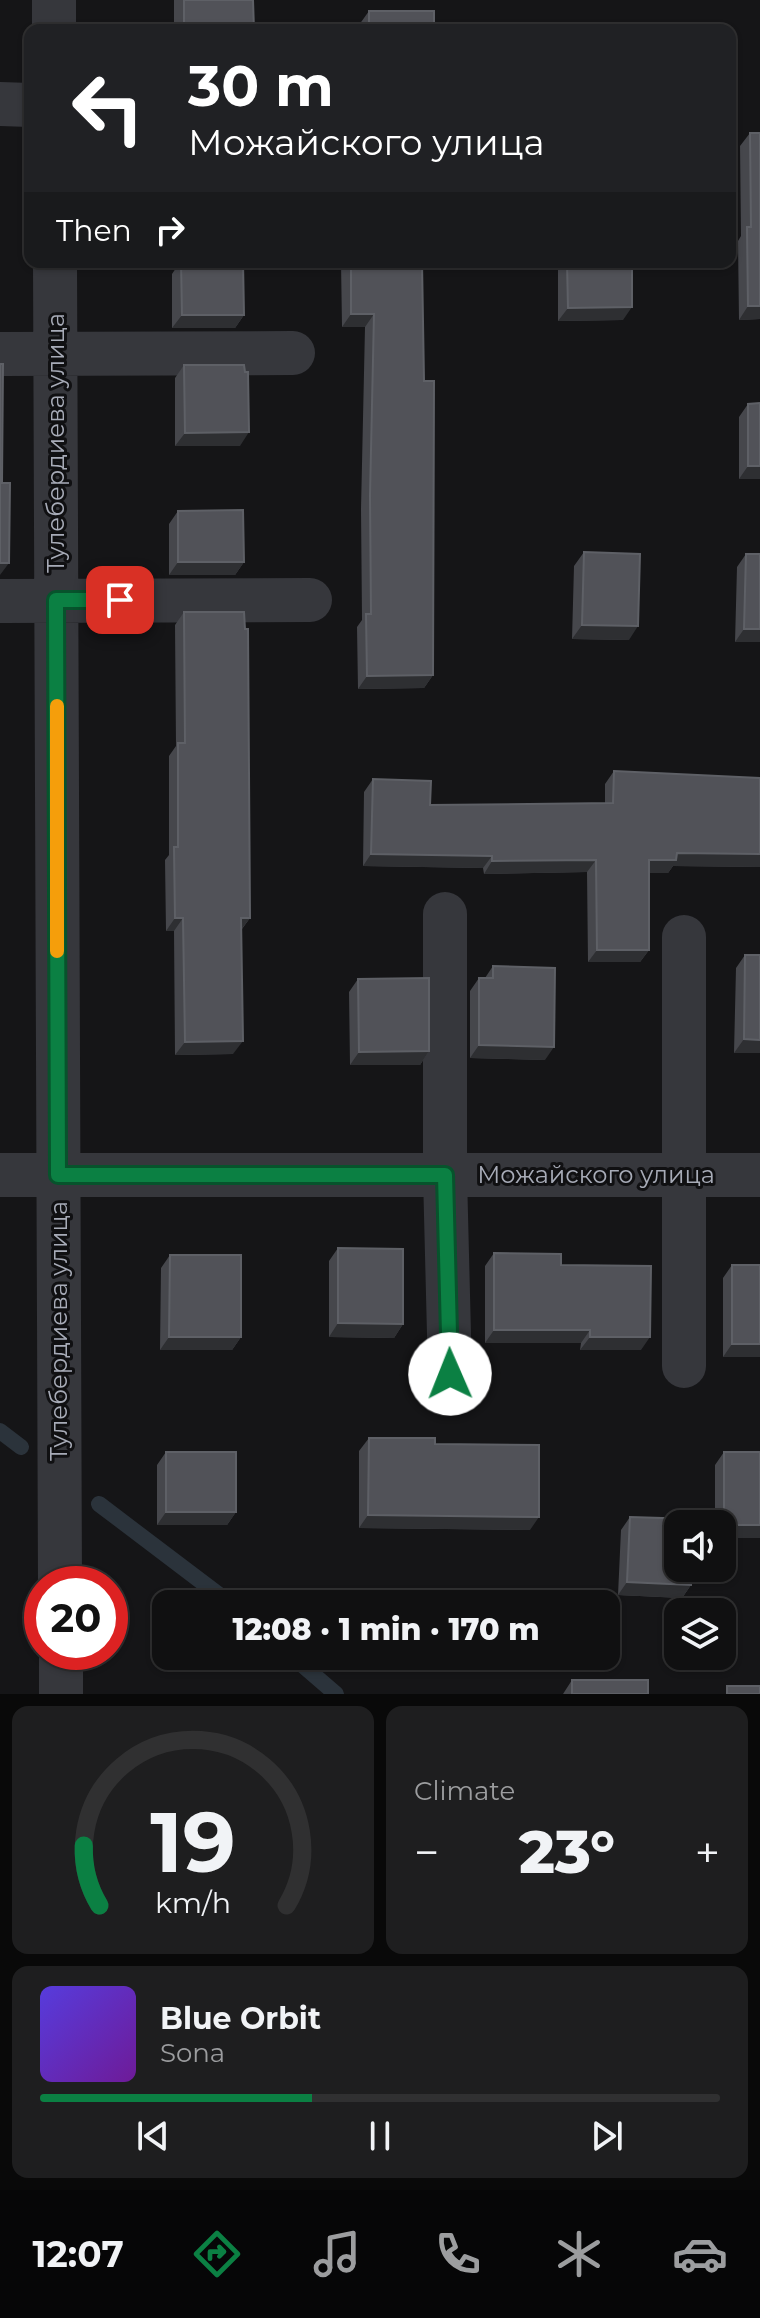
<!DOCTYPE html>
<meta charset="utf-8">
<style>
:root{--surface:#101011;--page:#1e1e1f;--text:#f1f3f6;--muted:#9c9d9f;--line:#303031;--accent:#0b8043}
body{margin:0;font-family:Montserrat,sans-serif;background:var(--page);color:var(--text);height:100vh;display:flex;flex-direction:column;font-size:30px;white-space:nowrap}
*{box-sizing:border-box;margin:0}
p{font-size:26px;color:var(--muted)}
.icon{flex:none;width:44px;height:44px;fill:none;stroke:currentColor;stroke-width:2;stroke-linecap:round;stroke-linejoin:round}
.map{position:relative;height:1694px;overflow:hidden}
.drawer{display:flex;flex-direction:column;gap:12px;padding:12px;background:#090909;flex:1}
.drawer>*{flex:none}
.hud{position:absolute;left:24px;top:24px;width:712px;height:244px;border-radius:16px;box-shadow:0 2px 6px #0004,0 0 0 2px var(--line);background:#202124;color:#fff;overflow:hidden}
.buttons{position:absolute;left:664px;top:1510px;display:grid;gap:16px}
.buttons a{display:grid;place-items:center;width:72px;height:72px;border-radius:16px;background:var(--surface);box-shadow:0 2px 6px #0004,0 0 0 2px var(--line);font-size:40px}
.speed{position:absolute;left:24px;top:1566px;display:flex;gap:16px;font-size:40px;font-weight:700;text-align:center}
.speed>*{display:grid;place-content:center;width:104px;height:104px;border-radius:50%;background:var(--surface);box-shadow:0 2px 6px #0004,0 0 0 2px var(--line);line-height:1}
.speed .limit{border:12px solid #d22;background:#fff;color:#111}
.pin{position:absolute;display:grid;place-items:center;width:68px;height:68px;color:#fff;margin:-34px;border-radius:16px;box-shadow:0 4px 12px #0006}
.me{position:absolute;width:88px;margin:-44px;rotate:359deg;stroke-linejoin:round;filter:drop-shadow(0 0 6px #0008)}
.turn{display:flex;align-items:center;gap:28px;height:168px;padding:0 32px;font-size:36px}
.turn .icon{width:104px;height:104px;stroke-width:2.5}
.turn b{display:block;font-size:56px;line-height:68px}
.then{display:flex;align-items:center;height:76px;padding:0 32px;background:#0003;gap:16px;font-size:30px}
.big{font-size:60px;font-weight:800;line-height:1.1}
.drawer .widget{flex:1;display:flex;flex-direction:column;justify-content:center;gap:12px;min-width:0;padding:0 28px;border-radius:16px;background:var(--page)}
.drawer .dial{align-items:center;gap:0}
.dial svg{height:208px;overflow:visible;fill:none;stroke:var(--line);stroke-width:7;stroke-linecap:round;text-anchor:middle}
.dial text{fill:var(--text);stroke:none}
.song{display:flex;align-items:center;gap:24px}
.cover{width:96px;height:96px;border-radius:12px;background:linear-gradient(135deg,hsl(250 70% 55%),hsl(280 70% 35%))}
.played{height:8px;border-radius:4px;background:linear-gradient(90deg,var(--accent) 40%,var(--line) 40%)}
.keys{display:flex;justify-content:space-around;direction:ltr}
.heat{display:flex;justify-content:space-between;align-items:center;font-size:44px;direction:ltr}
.drawer .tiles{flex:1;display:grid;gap:12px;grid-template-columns:1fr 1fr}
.widget:last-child{grid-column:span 2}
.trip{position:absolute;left:152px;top:1590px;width:468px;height:80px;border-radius:16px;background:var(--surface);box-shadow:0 2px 6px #0004,0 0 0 2px var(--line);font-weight:800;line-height:80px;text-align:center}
.tab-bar{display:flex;height:128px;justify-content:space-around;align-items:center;background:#060607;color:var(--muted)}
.tab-bar .icon{width:56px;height:56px}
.tab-bar .active{color:var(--accent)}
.tab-bar b{font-size:36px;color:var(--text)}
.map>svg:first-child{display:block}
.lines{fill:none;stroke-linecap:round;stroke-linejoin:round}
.stream{stroke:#2b333b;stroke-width:16}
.minor{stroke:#36373c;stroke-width:44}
.wall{fill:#46474c}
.shaded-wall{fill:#2e2f32}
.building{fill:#515258;stroke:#5e6066;stroke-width:2}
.route-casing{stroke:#07532c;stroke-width:20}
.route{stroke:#0b8043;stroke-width:14}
.slow{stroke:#f59e0b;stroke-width:14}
.labels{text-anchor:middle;stroke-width:6;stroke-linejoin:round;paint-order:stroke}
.street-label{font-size:24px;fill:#a7abb7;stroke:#101012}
</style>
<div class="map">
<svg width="760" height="1694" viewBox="0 0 760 1694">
<rect width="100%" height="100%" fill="#151517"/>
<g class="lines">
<path class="stream" d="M0 1431 21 1447
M99 1504 231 1604
M292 1656 336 1694"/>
<path class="minor" d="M54 0V30
M0 104 30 105
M55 262 60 1584
M0 354 293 353
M0 601 310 600
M445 914V1175L450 1374
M0 1175H760
M684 1366V937
M61 1652V1694"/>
</g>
<path class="wall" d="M174 0H253L254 30H174Z
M369 11 434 30H359V25Z
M750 133H760V319L739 320 738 241 741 236 740 146Z
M180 262H243L244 315 235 328H172V274Z
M341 262H422L424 381 433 675 424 688 358 689 357 627 362 620 361 509 365 327H342Z
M558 262H632L623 320 558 321Z
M184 365 240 446H175V378Z
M760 403V479H739V417L748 404Z
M178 511 244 562 235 575H169V524Z
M584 552 629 640 572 639 574 566Z
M746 554 760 642H735L737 567Z
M184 612 250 918 242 929 233 1054 175 1055 174 931H166L165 860 169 855V756L176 746 175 625Z
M614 771 760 778V867L673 866 668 873H649V950L640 962H588L587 872 484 874 483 868 363 866 364 792 373 779 430 805 605 803V784Z
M745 955 760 1053H734L736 968Z
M493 966 545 1060 470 1058V991L479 978H485Z
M358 979 429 1051 420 1065H350L349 992Z
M338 1248 403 1324 394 1338 329 1337V1261Z
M494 1253 561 1265 641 1350H580L581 1343H485V1266Z
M170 1255 241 1337 232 1350H160L161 1268Z
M732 1265 760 1357H723V1278Z
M369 1438 435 1444 530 1530 359 1528V1451Z
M166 1452 236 1512 227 1525H157V1465Z
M724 1452 760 1538H722V1524H715V1465Z
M630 1517 691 1585 682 1598 618 1595 621 1530Z
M572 1680 648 1694H563Z"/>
<path class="shaded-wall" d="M748 306H760V319L739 320Z
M632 307 623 320 558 321 568 308Z
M351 314H374L365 327H342Z
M182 315H244L235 328H172Z
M249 432 240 446H175L185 433Z
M748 466H760V479H739Z
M178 562H244L235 575H169Z
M0 563H9L0 575Z
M582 625 638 626 629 640 572 639Z
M744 629H760V642H735Z
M433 675 424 688 358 689 367 676Z
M677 853 760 854V867L673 866 668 873H640L649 860Z
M371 854 492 856 483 868 363 866Z
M596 860 587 872 484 874 492 861Z
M175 918H183L174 931H166Z
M241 918H250L240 931Z
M597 950H649L640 962H588Z
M744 1039 760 1040V1053H734Z
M243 1041 233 1054 175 1055 185 1042Z
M479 1045 554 1047 545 1060 470 1058Z
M429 1051 420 1065H350L359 1052Z
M338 1323 403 1324 394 1338 329 1337Z
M494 1330H590L581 1343H485Z
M169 1337H241L232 1350H160Z
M590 1337H650L641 1350H580Z
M732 1344H760V1357H723Z
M166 1512H236L227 1525H157Z
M368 1515 539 1517 530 1530 359 1528Z
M724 1525H760V1538H722V1528Z
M627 1582 691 1585 682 1598 618 1595Z"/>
<path class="building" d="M184 0H253L254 30H184Z
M369 11H434V30H369Z
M750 133H760V306H748L747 227H751Z
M181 262H243L244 315H182Z
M351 262H422L424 381H434L433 675 367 676 366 614H371L370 496 374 314H351Z
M567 262H632V307L568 308Z
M0 364H3L2 483H10L9 563H0Z
M184 365H244L245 372H248L249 432 185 433Z
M760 403V466H748V404Z
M243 510 244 562H178V511Z
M584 552 640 554 638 626 582 625Z
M746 554H760V629H744Z
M184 612H244L245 629H248L250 918H241L243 1041 185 1042 183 918H175L174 847H178V743H185Z
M614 771 760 778V854L677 853 676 860H649V950H597L596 860 492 861V856L371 854 373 779 431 781 430 805 613 803Z
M745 955H760V1040L744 1039Z
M493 966 555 968 554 1047 479 1045V978H493Z
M429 978V1051L359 1052 358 979Z
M338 1248 403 1249V1324L338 1323Z
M494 1253 561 1254V1265L651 1266 650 1337H590V1330H494Z
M170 1255H241V1337H169Z
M732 1265H760V1344H732Z
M369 1438H435V1444L539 1445V1517L368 1515Z
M166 1452H236V1512H166Z
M724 1452H760V1525H724Z
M630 1517 694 1519 693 1524H678V1568H692L691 1585 627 1582Z
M572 1680H648V1694H572Z
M727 1686H760V1694H727Z"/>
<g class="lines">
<g class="route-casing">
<path id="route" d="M120 600H56L58 1175H445L450 1374"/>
</g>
<use href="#route" class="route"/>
<path class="slow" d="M57 706V951"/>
</g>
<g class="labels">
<g class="street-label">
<text transform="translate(56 443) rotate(-90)" y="8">Тулебердиева улица</text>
<text x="596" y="1183">Можайского улица</text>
<text transform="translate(59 1331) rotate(-90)" y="8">Тулебердиева улица</text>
</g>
</g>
</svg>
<div class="buttons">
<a><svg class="icon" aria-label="sound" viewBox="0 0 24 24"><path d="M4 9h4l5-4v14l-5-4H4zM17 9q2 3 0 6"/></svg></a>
<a><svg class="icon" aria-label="layers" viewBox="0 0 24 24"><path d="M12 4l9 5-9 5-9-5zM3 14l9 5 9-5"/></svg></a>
</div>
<div class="speed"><div class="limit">20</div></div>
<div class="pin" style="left:120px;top:600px;background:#d93025"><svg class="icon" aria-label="arrive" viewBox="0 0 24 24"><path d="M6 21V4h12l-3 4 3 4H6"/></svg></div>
<svg class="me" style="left:450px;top:1374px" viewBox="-20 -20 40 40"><circle r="19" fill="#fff"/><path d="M0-13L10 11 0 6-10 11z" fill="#0b8043"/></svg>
<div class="trip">12:08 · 1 min · 170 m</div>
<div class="hud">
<div class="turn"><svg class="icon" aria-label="left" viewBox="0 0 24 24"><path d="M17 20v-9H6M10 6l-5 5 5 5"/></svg><div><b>30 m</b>Можайского улица</div></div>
<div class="then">Then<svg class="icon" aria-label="right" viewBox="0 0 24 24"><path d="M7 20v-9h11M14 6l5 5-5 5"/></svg></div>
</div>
</div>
<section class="drawer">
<div class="tiles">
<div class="widget dial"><svg viewBox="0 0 100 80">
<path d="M14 69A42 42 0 1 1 86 69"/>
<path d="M14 69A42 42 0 0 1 8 46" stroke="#0b8043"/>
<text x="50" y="56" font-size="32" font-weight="700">19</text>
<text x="50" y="72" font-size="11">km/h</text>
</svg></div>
<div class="widget"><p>Climate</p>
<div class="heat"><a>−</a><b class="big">23°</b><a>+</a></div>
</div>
<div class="widget">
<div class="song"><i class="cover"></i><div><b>Blue Orbit</b><p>Sona</p></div></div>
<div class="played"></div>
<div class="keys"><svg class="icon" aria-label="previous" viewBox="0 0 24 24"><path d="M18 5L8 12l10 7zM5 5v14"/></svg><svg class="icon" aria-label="pause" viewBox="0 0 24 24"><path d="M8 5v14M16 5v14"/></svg><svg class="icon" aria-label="next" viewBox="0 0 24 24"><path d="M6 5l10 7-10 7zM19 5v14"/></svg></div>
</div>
</div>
</section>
<nav class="tab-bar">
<b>12:07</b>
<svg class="icon active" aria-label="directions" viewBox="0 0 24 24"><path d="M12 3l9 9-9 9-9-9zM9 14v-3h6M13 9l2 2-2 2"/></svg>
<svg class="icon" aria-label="music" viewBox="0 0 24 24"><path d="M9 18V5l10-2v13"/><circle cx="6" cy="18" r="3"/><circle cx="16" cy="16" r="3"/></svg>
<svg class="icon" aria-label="phone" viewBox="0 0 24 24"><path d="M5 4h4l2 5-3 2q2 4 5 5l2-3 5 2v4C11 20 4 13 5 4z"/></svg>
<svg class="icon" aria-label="climate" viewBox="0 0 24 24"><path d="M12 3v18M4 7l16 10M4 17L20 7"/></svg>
<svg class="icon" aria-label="car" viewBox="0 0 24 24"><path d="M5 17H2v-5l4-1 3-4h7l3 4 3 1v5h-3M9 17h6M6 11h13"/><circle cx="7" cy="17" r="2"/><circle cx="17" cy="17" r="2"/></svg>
</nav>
